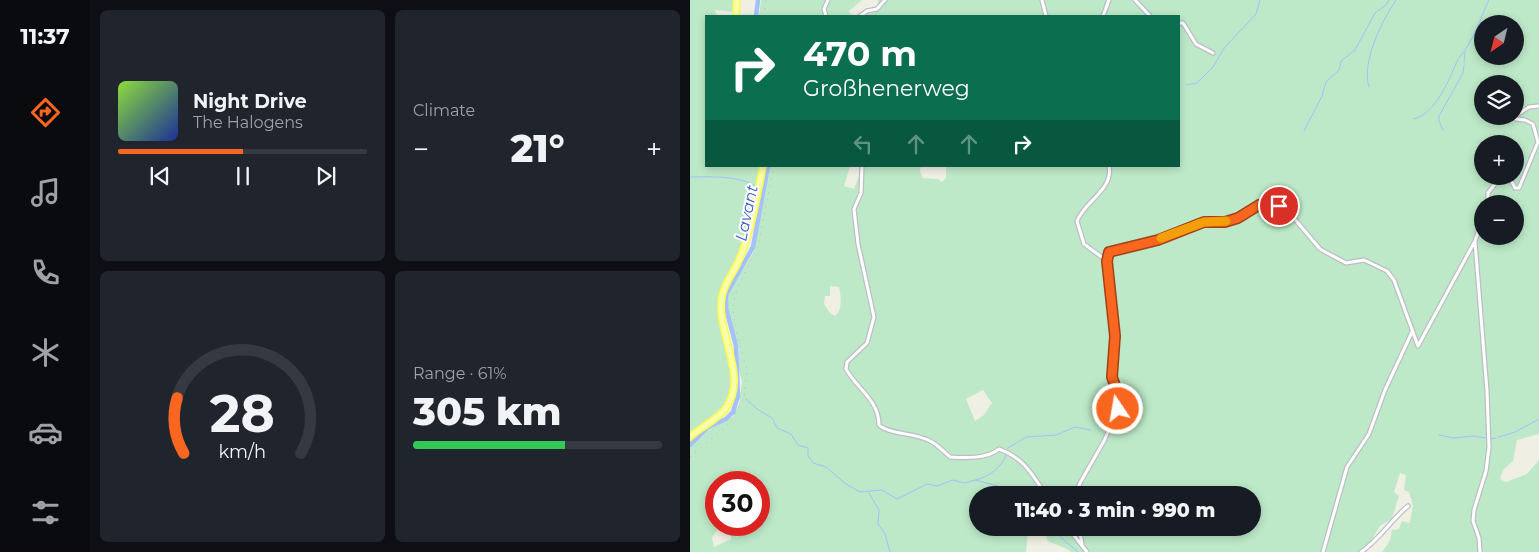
<!DOCTYPE html>
<meta charset="utf-8">
<style>
:root{--surface:#171b24;--page:#20242c;--text:#f1f3f6;--muted:#9ea1a6;--line:#363941;--accent:#f9661f}
body{margin:0;font-family:Montserrat,sans-serif;background:var(--page);color:var(--text);height:100vh;display:flex;flex-direction:column;font-size:19px;white-space:nowrap}
*{box-sizing:border-box;margin:0}
p{font-size:16px;color:var(--muted)}
.icon{flex:none;width:28px;height:28px;fill:none;stroke:currentColor;stroke-width:2;stroke-linecap:round;stroke-linejoin:round}
.map{position:relative;flex:1;overflow:hidden}
.side{display:flex;flex-direction:column;gap:10px;padding:10px;background:#0d0f14;width:600px}
.side>*{flex:none}
.guide{position:absolute;left:15px;top:15px;width:475px;height:152px;border-radius:0px;box-shadow:0 2px 8px #0003;background:#0b6e4f;color:#fff;overflow:hidden}
.needle{width:32px;rotate:215deg}
.fabs{position:absolute;left:784px;top:15px;display:grid;gap:10px}
.fabs a{display:grid;place-items:center;width:50px;height:50px;border-radius:50%;background:var(--surface);box-shadow:0 2px 8px #0003;font-size:25px}
.speed{position:absolute;left:15px;top:471px;display:flex;gap:10px;font-size:25px;font-weight:700;text-align:center}
.speed>*{display:grid;place-content:center;width:65px;height:65px;border-radius:50%;background:var(--surface);box-shadow:0 2px 8px #0003;line-height:1}
.speed .limit{border:8px solid #d22;background:#fff;color:#111}
.pin{position:absolute;display:grid;place-items:center;width:42px;height:42px;color:#fff;margin:-21px;border:2px solid #fff;border-radius:50%;box-shadow:0 1px 5px #0007}
.me{position:absolute;width:55px;margin:-28px;rotate:348deg;stroke-linejoin:round;filter:drop-shadow(0 0 4px #0008)}
.turn{display:flex;align-items:center;gap:18px;height:105px;padding:0 15px;font-size:22px}
.turn .icon{width:65px;height:65px;stroke-width:2.5}
.turn b{display:block;font-size:35px;line-height:42px}
.lanes{display:flex;align-items:center;height:48px;padding:0 15px;background:#0003;justify-content:center;gap:25px;direction:ltr}
.lanes .off{opacity:.35}
.big{font-size:38px;font-weight:800;line-height:1.1}
.side .tile{flex:1;display:flex;flex-direction:column;justify-content:center;gap:8px;min-width:0;padding:0 18px;border-radius:8px;background:var(--page)}
.side .dial{align-items:center;gap:0}
.dial svg{height:130px;overflow:visible;fill:none;stroke:var(--line);stroke-width:7;stroke-linecap:round;text-anchor:middle}
.dial text{fill:var(--text);stroke:none}
.song{display:flex;align-items:center;gap:15px}
.cover{width:60px;height:60px;border-radius:8px;background:linear-gradient(135deg,hsl(90 70% 55%),hsl(230 70% 35%))}
.played{height:5px;border-radius:2px;background:linear-gradient(90deg,var(--accent) 50%,var(--line) 50%)}
.keys{display:flex;justify-content:space-around;direction:ltr}
.heat{display:flex;justify-content:space-between;align-items:center;font-size:28px;direction:ltr}
.charge{height:8px;border-radius:4px;background:linear-gradient(90deg,#34c759 61%,var(--line) 0)}
.side .tiles{flex:1;display:grid;gap:10px;grid-template-columns:repeat(2,1fr)}
.trip{position:absolute;left:279px;top:486px;width:292px;height:50px;border-radius:25px;background:var(--surface);box-shadow:0 2px 8px #0003;font-weight:800;line-height:50px;text-align:center}
main{display:flex;flex:1;min-height:0}
.dock{display:flex;flex-direction:column;width:90px;justify-content:space-around;align-items:center;background:#090b0e;color:var(--muted)}
.dock .icon{width:35px;height:35px}
.dock .current{color:var(--accent)}
.dock b{font-size:22px;color:var(--text)}
.map>svg:first-child{display:block}
.green{fill:#bde9c8;fill-rule:evenodd}
.lines{fill:none;stroke-linecap:round;stroke-linejoin:round}
.stream{stroke:#a3c0ff;stroke-width:1}
.river{stroke:#a3c0ff;stroke-width:4.5}
.minor-casing{stroke:#bdbec5;stroke-width:5.5}
.major-casing{stroke:#fef94d;stroke-width:8}
.minor{stroke:#fff;stroke-width:3}
.major{stroke:#f7ffa8;stroke-width:5}
.rail{stroke:#b9b9ba;stroke-width:1;stroke-dasharray:1 6;stroke-linecap:butt}
.route-casing{stroke:#a24214;stroke-width:12}
.route{stroke:#f9661f;stroke-width:9}
.slow{stroke:#f59e0b;stroke-width:9}
.labels{text-anchor:middle;stroke-width:4;stroke-linejoin:round;paint-order:stroke}
.water-label{font-size:16px;font-style:italic;fill:#3a5dce;stroke:#fff}
</style>
<main>
<nav class="dock">
<b>11:37</b>
<svg class="icon current" aria-label="directions" viewBox="0 0 24 24"><path d="M12 3l9 9-9 9-9-9zM9 14v-3h6M13 9l2 2-2 2"/></svg>
<svg class="icon" aria-label="music" viewBox="0 0 24 24"><path d="M9 18V5l10-2v13"/><circle cx="6" cy="18" r="3"/><circle cx="16" cy="16" r="3"/></svg>
<svg class="icon" aria-label="phone" viewBox="0 0 24 24"><path d="M5 4h4l2 5-3 2q2 4 5 5l2-3 5 2v4C11 20 4 13 5 4z"/></svg>
<svg class="icon" aria-label="climate" viewBox="0 0 24 24"><path d="M12 3v18M4 7l16 10M4 17L20 7"/></svg>
<svg class="icon" aria-label="car" viewBox="0 0 24 24"><path d="M5 17H2v-5l4-1 3-4h7l3 4 3 1v5h-3M9 17h6M6 11h13"/><circle cx="7" cy="17" r="2"/><circle cx="17" cy="17" r="2"/></svg>
<svg class="icon" aria-label="filters" viewBox="0 0 24 24"><path d="M4 7h16M4 17h16"/><circle cx="9" cy="7" r="2"/><circle cx="15" cy="17" r="2"/></svg>
</nav>
<section class="side">
<div class="tiles">
<div class="tile">
<div class="song"><i class="cover"></i><div><b>Night Drive</b><p>The Halogens</p></div></div>
<div class="played"></div>
<div class="keys"><svg class="icon" aria-label="previous" viewBox="0 0 24 24"><path d="M18 5L8 12l10 7zM5 5v14"/></svg><svg class="icon" aria-label="pause" viewBox="0 0 24 24"><path d="M8 5v14M16 5v14"/></svg><svg class="icon" aria-label="next" viewBox="0 0 24 24"><path d="M6 5l10 7-10 7zM19 5v14"/></svg></div>
</div>
<div class="tile"><p>Climate</p>
<div class="heat"><a>−</a><b class="big">21°</b><a>+</a></div>
</div>
<div class="tile dial"><svg viewBox="0 0 100 80">
<path d="M14 69A42 42 0 1 1 86 69"/>
<path d="M14 69A42 42 0 0 1 10 35" stroke="#f9661f"/>
<text x="50" y="56" font-size="32" font-weight="700">28</text>
<text x="50" y="72" font-size="11">km/h</text>
</svg></div>
<div class="tile"><p>Range · 61%</p><b class="big">305 km</b><div class="charge"></div></div>
</div>
</section>
<div class="map">
<svg width="849" height="552" viewBox="0 0 849 552">
<rect width="100%" height="100%" fill="#efefe3"/>
<path class="green" d="M0 0H45L44 12 25 10 27 16H16V166H71L66 190 63 187 55 194 58 205H63L51 244 50 254 36 279 30 311 41 380 40 396 30 413 0 435Z
M71 0H172L159 11 160 14 169 16 184 13 188 6V0H849V434L827 440 823 461 813 470 810 479 816 482 837 474 849 460V552H692L700 540 702 530 709 529 712 521 720 523 723 505 719 492 714 490 716 475 710 473 704 492 709 496 702 518 690 526 674 552H381C373 545 365 546 357 540L356 532 350 529 338 531 336 552H0V446L21 427 42 417 49 405 52 381 48 368 49 349 38 310V295L63 253 80 166H160L154 186 164 189 173 166H231L230 171 233 178 248 179 252 182 256 178V166H489V16H69ZM792 24H825V56H792ZM792 84H825V116H792ZM792 144H825V176H792ZM792 204H825V236H792ZM140 286 149 287C151 296 153 309 145 316L140 313 134 304 135 296H140ZM293 390 302 403 294 415 285 421 276 399ZM26 482H69V525H26ZM288 495H562V528H288ZM52 527 57 528 55 533 46 537 44 533 41 534V539L24 547 22 538 28 529 36 528 44 530Z"/>
<g class="lines">
<path class="stream" d="M769 58C786 37 788 23 799 0
M774 63 775 52
M497 85 507 83 523 67 535 47 566 14 570 0
M679 87C671 62 692 21 706 0
M724 119C747 113 760 77 768 59
M753 130 749 121V116L773 73 774 65
M614 131 632 96 636 82 649 70 651 61 665 50 685 13 696 5 699 0
M0 177C22 177 46 175 66 186
M56 399 67 409 82 418 87 428 101 434 108 445 118 448V456L123 463 136 467 156 484 170 492 192 490 207 499 237 484 247 486 263 480 275 483 285 480 308 486 312 495
M749 435 763 438 782 436 796 438
M809 437 825 432 849 419
M801 439 806 438
M318 448 336 437 366 435 385 427 401 430
M286 480C300 476 311 468 316 455
M179 493 189 510 188 524 195 534 200 552
M360 528 388 552"/>
<path class="river" d="M66 16 68 0
M0 445 18 427 36 419 43 412 48 396 46 346 36 308V295L63 247 78 166"/>
<g class="minor-casing">
<path id="minor" d="M352 0 356 16
M445 0 460 16
M136 16 134 9 138 0
M170 16 177 11 187 9 195 0
M413 16 419 0
M489 23H493L506 44 523 53
M825 116 839 107 849 106
M172 166 171 193 164 209 168 244 184 317 177 343 157 362 156 369C167 389 189 400 189 425 198 434 224 433 238 440 246 443 253 451 260 457 275 458 297 459 309 449 334 458 342 474 356 495
M819 176 825 188H829L848 142 843 124 835 120 826 119 825 116
M798 204V193L811 176
M785 242 797 391 799 447 796 471 784 510 783 521 789 538 790 552
M417 261 394 244 387 221C394 202 424 189 419 166
M386 495 390 483 414 441 428 409 430 400 422 377 425 336 417 261 420 251 468 240 514 222H535L576 203 589 206 598 211 630 249 656 263 674 260 697 271 704 280 728 346 785 241 792 221
M378 528 397 552
M389 528 392 544
M633 552 657 467 679 434 695 390 722 332
M671 552C690 539 700 521 718 506"/>
</g>
<g class="major-casing">
<path id="major" d="M46 16 47 0
M0 437C11 427 27 420 36 408 59 376 25 332 32 296 35 281 46 270 51 255 62 227 67 196 73 166"/>
</g>
<use href="#minor" class="minor"/>
<use href="#major" class="major"/>
<path class="rail" d="M74 16 76 0
M0 457 39 424 54 398 57 370 45 327 43 305 48 286 68 246 84 166"/>
</g>
<g class="lines">
<g class="route-casing">
<path id="route" d="M428 409 430 400 422 377 425 336 417 261 419 252 468 240 514 222H535L548 218 569 205 576 203 589 206"/>
</g>
<use href="#route" class="route"/>
<path class="slow" d="M471 238 514 222 536 221"/>
</g>
<g class="labels">
<g class="water-label">
<text transform="translate(56 213) rotate(-78)" y="6">Lavant</text>
</g>
</g>
</svg>
<div class="fabs">
<a><svg class="needle" viewBox="-14 -14 28 28"><path d="M0-13l5 13h-10z" fill="#e53935"/><path d="M0 13l5-13h-10z" fill="#9ea1a6"/></svg></a>
<a><svg class="icon" aria-label="layers" viewBox="0 0 24 24"><path d="M12 4l9 5-9 5-9-5zM3 14l9 5 9-5"/></svg></a>
<a>+</a>
<a>−</a>
</div>
<div class="speed"><div class="limit">30</div></div>
<div class="pin" style="left:589px;top:206px;background:#d93025"><svg class="icon" aria-label="arrive" viewBox="0 0 24 24"><path d="M6 21V4h12l-3 4 3 4H6"/></svg></div>
<svg class="me" style="left:428px;top:409px" viewBox="-20 -20 40 40"><circle r="17" fill="#f9661f" stroke="#fff" stroke-width="3"/><path d="M0-11L8 9 0 5-8 9z" fill="#fff"/></svg>
<div class="trip">11:40 · 3 min · 990 m</div>
<div class="guide">
<div class="turn"><svg class="icon" aria-label="right" viewBox="0 0 24 24"><path d="M7 20v-9h11M14 6l5 5-5 5"/></svg><div><b>470 m</b>Großhenerweg</div></div>
<div class="lanes"><svg class="icon off" aria-label="left" viewBox="0 0 24 24"><path d="M17 20v-9H6M10 6l-5 5 5 5"/></svg><svg class="icon off" aria-label="ahead" viewBox="0 0 24 24"><path d="M12 20V5M6 11l6-6 6 6"/></svg><svg class="icon off" aria-label="ahead" viewBox="0 0 24 24"><path d="M12 20V5M6 11l6-6 6 6"/></svg><svg class="icon" aria-label="right" viewBox="0 0 24 24"><path d="M7 20v-9h11M14 6l5 5-5 5"/></svg></div>
</div>
</div>
</main>
